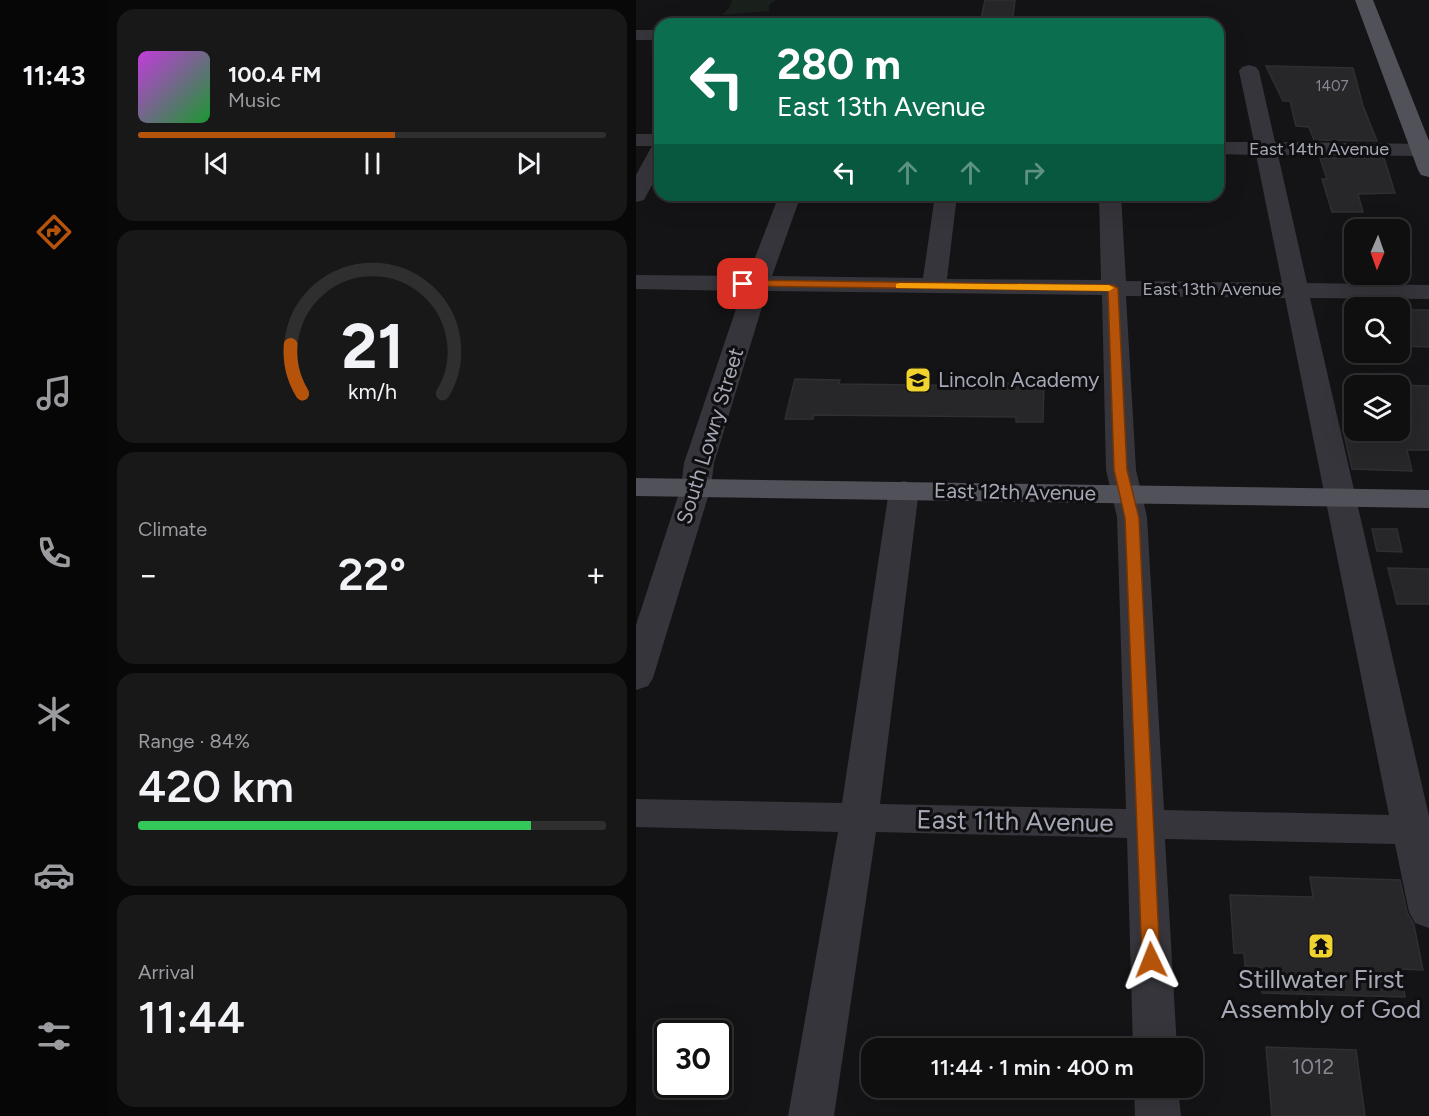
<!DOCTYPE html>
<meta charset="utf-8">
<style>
:root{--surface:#0f0f10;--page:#181819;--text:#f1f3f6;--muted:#9b9c9f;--line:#2f2f30;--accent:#b45309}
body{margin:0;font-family:Figtree,sans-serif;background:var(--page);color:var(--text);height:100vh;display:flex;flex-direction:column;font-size:22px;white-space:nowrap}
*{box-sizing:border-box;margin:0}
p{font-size:20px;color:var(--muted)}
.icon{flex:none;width:33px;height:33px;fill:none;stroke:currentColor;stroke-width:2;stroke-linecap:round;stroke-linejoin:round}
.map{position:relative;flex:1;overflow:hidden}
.side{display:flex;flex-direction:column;gap:9px;padding:9px;background:#080809;width:528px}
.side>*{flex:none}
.hud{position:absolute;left:18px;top:18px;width:570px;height:183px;border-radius:18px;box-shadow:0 6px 24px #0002,0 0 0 2px var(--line);background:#0b6e4f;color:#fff;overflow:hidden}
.needle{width:39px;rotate:182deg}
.buttons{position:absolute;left:708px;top:219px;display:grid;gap:12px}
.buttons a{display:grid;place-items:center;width:66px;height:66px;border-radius:12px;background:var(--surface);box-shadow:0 6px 24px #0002,0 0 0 2px var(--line);font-size:30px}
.speed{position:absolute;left:18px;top:1020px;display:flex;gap:12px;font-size:30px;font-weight:700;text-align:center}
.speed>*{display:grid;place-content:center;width:78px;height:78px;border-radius:50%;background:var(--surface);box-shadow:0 6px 24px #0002,0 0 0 2px var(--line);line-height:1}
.speed .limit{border:3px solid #111;border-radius:9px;background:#fff;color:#111}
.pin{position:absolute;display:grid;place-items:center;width:51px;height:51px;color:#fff;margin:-26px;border-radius:12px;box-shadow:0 3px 9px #0006}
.me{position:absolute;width:66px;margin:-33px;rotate:358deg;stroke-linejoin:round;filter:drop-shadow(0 0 4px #0008)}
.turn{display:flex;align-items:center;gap:21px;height:126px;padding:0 24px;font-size:27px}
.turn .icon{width:78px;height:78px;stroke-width:2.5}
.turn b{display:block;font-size:42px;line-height:51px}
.lanes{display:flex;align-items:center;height:57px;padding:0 24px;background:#0003;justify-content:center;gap:30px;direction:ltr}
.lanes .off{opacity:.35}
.big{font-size:45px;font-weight:600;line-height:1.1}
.side .tile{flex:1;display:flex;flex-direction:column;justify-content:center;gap:9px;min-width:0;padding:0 21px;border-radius:18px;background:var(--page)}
.side .dial{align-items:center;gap:0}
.dial svg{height:156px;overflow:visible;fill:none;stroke:var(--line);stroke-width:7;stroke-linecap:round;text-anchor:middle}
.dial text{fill:var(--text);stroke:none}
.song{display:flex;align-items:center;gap:18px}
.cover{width:72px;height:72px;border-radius:9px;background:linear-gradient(135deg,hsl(290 70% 55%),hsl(130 70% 35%))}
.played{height:6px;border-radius:3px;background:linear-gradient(90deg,var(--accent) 55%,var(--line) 55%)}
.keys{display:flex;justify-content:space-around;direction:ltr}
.heat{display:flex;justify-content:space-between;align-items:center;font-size:33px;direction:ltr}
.charge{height:9px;border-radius:4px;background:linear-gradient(90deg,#34c759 84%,var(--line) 0)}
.trip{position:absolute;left:225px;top:1038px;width:342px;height:60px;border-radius:18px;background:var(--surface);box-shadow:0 6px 24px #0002,0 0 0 2px var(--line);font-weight:600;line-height:60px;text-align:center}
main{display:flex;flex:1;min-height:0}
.menu{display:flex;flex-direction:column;width:108px;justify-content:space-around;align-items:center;background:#060606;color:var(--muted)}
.menu .icon{width:42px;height:42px}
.menu .on{color:var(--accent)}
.menu b{font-size:27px;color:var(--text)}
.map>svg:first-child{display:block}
.green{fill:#1a201c}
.building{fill:#27272a;stroke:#2f2e32;stroke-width:1.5}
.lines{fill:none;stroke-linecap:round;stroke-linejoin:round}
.minor{fill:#35353b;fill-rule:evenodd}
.major{fill:#51515a;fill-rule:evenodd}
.route{fill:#b45309;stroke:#753606;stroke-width:1.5}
.slow{fill:#f59e0b}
.labels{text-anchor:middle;stroke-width:6;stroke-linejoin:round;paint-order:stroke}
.far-number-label{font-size:15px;fill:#868792}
.far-street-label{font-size:18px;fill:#a6a8b6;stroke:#0f0f11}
.poi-label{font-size:21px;fill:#a6a8b6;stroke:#0f0f11;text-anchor:start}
.street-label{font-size:21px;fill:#a6a8b6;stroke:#0f0f11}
.near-number-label{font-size:21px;fill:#868792}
.near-street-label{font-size:26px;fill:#a6a8b6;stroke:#0f0f11}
.near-poi-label{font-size:26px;fill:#a6a8b6;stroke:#0f0f11}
</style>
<main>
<nav class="menu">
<b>11:43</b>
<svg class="icon on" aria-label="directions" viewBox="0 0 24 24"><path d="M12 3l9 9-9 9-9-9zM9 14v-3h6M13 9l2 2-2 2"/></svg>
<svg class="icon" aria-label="music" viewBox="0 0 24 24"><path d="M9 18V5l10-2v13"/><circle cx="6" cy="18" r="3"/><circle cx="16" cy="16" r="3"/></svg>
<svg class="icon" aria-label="phone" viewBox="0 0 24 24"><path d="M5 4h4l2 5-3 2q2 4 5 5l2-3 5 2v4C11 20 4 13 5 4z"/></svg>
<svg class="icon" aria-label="climate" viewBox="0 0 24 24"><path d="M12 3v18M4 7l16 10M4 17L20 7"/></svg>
<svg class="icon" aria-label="car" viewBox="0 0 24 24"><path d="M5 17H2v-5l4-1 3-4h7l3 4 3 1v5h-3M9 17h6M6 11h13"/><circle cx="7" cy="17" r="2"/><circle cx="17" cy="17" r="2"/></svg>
<svg class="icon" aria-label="filters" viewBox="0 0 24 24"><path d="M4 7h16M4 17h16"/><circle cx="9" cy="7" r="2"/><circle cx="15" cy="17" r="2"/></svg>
</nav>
<section class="side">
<div class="tile">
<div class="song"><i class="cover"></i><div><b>100.4 FM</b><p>Music</p></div></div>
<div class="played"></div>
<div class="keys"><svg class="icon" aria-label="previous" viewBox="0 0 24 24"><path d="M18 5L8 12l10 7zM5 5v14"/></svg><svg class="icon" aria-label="pause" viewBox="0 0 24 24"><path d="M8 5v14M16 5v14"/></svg><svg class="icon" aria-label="next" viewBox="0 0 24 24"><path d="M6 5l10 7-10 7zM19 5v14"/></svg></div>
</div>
<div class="tile dial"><svg viewBox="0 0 100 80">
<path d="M14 69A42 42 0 1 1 86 69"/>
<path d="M14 69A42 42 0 0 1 8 44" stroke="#b45309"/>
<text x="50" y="56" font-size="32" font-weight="700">21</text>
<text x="50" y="72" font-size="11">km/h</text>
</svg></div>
<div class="tile"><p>Climate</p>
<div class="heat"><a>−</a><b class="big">22°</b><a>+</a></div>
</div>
<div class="tile"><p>Range · 84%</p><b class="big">420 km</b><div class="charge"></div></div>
<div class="tile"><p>Arrival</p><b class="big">11:44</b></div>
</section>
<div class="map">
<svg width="793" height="1116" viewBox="0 0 793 1116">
<rect width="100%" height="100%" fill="#141416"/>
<path class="green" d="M96 0H140L133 5V11L86 15 94 7Z"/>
<path class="building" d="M349 0H379L376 24H344Z
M630 66 717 68 727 106 741 141 678 140 673 127 660 126 654 101H647Z
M684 158H748L759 193 722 194 727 212H696L686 179H691Z
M764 310H793V347L764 346Z
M159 379 204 380 203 384 364 386V383H408L407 422H380V417L178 415 177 419H149Z
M764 385 793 386V450H771L776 471 716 469 707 430H765Z
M736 529H761L766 552 741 551Z
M752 568 793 569V604H761Z
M674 877 764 880 771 912 778 925 787 970 764 969 769 997 626 993 623 966H609L608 953H598L594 895 677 897Z
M630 1047 720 1050 729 1116H636Z"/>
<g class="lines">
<path class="minor" d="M209 17 215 18 217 24H199L203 18Z
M0 30H24V40H0Z
M613 65 620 67 623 71 639 142 793 144V156L642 155 671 283 793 285V299L674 298 793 816V928L779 923 773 912 759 844 529 839 541 1048H497L491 838 240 832 198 1116H152L202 832 0 827V799L206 803 253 490 257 484 268 481 279 484 283 490 244 804 490 809 481 517 470 470 466 295 131 291 78 463 75 487 17 678 12 686 0 690V625L45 487 48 463 106 291 0 289V275L112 276 143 195H165L136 276 287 278 299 195H321L311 279 465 280 463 195H485L490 281 646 283 620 155 582 154V142H618L603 71 606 67ZM490 296 649 298 753 815 528 810 511 517 500 470Z
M0 134H24V170L8 200 0 202V175L16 146H0Z
M498 1088H542L545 1116H499Z"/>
<path class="major" d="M719 0H737L793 141V177L785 175 782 170Z
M0 478 793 490V508L0 496Z"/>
</g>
<path class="route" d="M107 280 477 285 482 288 491 470 503 518 524 960 522 965 515 967 509 965 506 960 489 518 478 470 472 291 103 286 102 284Z"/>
<path class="slow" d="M264 283 473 285 478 288 473 291 260 288V284Z"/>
<defs>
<g id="school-square" transform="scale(1.35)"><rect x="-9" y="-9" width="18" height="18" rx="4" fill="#f1d330" stroke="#0f0f11"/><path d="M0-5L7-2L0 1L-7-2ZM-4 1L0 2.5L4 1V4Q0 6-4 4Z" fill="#111"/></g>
<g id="temple-square" transform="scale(1.35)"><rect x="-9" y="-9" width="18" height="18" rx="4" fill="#f1d330" stroke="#0f0f11"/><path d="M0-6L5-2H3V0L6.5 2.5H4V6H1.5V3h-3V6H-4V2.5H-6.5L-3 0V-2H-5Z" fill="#111"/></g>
</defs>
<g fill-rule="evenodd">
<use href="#school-square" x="282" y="380"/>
<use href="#temple-square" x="685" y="946"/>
</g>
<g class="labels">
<g class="far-number-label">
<text x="696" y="91">1407</text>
</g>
<g class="far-street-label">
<text x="683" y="155">East 14th Avenue</text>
<text x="576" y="295">East 13th Avenue</text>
</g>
<g class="poi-label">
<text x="302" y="387">Lincoln Academy</text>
</g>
<g class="street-label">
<text transform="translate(74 436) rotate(-73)" y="7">South Lowry Street</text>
<text transform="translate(379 492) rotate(1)" y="7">East 12th Avenue</text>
</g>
<g class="near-number-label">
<text x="677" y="1074">1012</text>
</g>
<g class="near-street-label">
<text transform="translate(379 821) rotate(1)" y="9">East 11th Avenue</text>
</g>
<g class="near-poi-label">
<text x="685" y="988">Stillwater First<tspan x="685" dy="30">Assembly of God</tspan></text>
</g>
</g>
</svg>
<div class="buttons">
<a><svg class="needle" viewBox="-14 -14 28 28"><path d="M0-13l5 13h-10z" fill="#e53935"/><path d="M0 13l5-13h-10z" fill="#9b9c9f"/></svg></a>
<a><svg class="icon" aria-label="search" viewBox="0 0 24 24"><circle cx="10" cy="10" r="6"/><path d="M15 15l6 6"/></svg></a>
<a><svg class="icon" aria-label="layers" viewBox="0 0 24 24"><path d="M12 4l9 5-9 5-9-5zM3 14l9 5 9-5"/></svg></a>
</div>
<div class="speed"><div class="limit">30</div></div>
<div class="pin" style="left:107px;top:284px;background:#d93025"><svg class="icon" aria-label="arrive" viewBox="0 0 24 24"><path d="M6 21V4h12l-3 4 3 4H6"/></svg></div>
<svg class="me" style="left:515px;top:960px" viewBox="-20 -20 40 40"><path d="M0-17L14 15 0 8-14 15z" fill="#b45309" stroke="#fff" stroke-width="4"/></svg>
<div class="trip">11:44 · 1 min · 400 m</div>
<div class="hud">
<div class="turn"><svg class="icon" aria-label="left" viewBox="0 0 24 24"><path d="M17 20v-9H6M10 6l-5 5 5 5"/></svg><div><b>280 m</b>East 13th Avenue</div></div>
<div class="lanes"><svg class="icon" aria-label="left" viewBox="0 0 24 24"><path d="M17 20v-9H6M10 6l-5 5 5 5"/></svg><svg class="icon off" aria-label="ahead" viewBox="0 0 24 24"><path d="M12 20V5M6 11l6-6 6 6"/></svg><svg class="icon off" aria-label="ahead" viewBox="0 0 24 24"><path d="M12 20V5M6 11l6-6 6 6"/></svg><svg class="icon off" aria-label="right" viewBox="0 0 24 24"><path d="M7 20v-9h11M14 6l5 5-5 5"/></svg></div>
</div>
</div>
</main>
